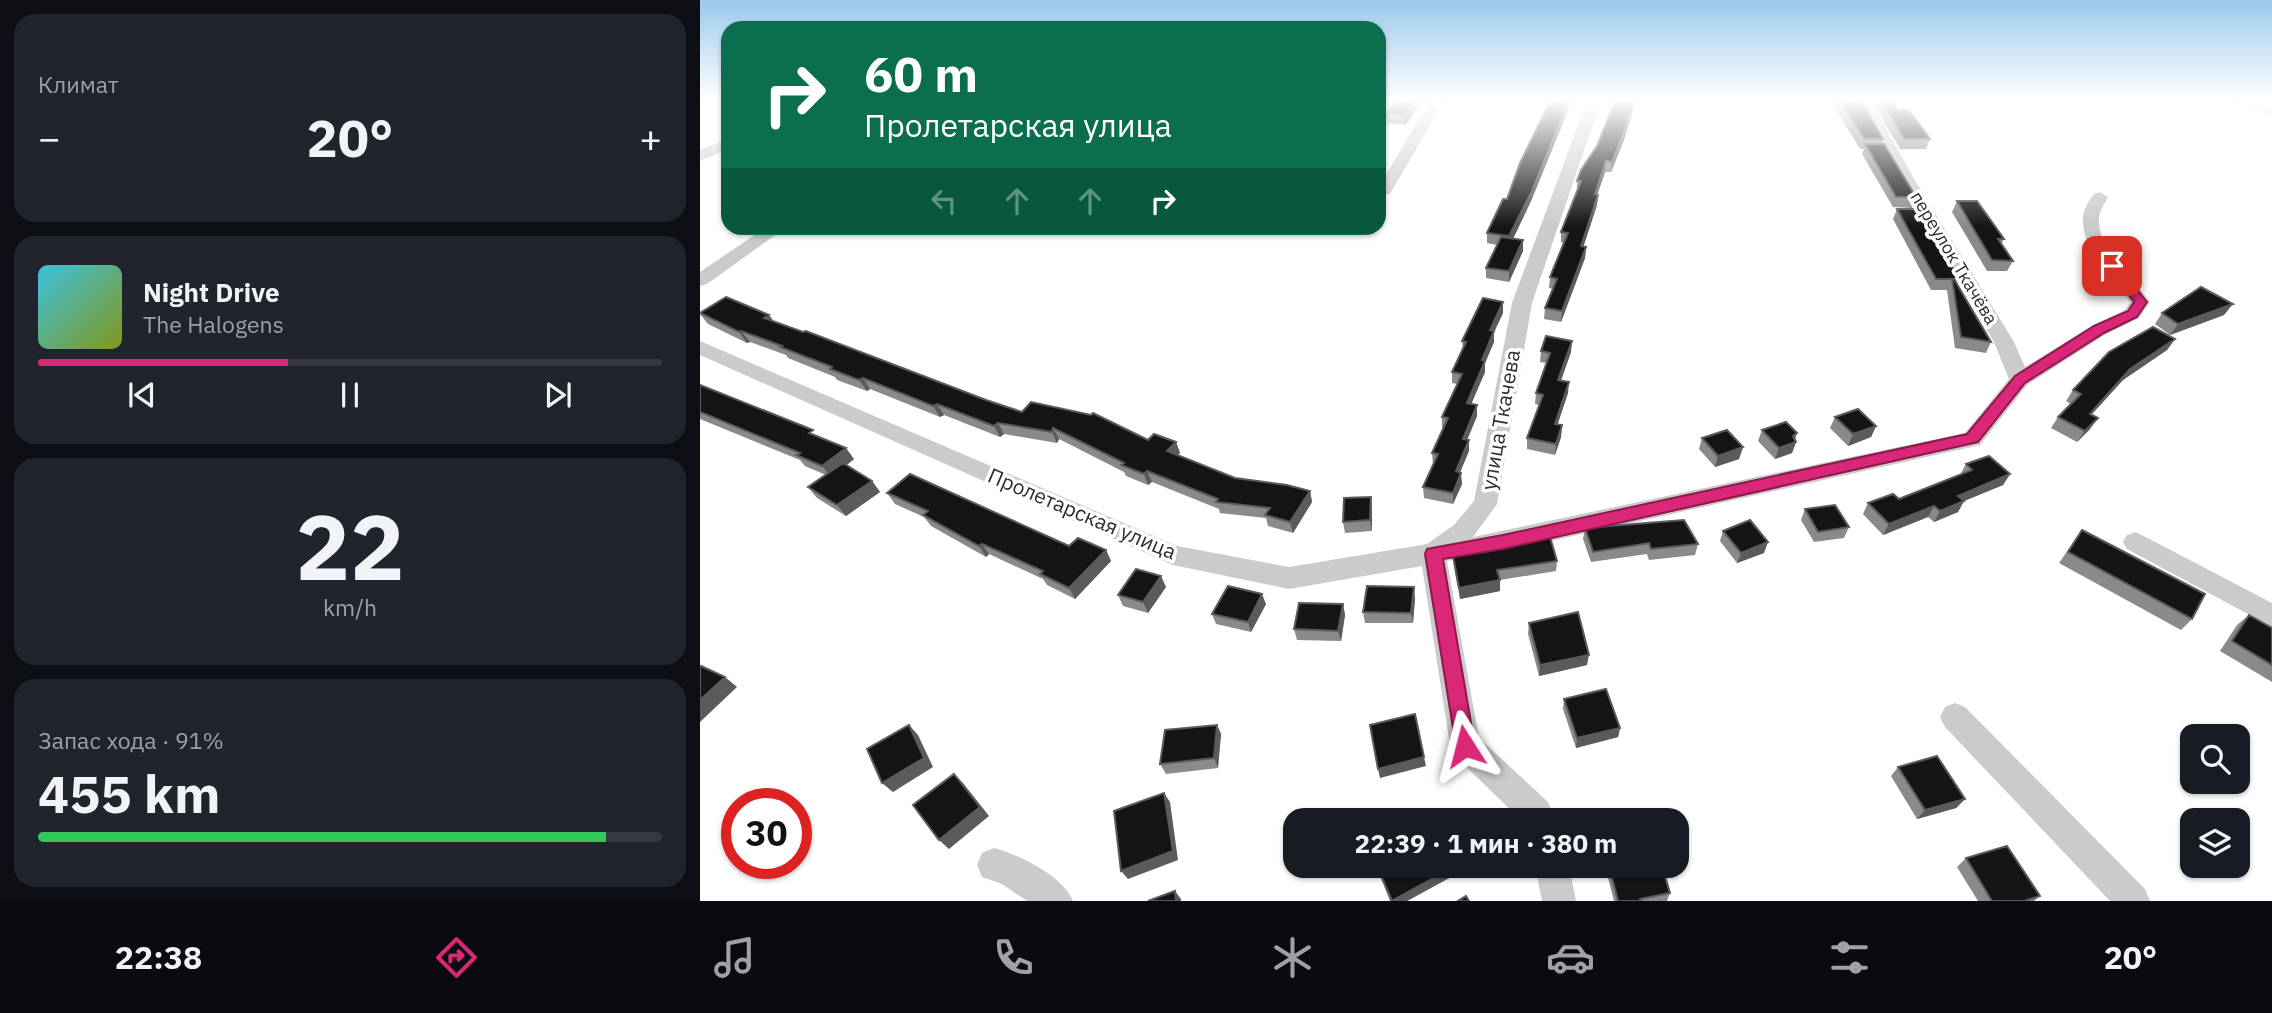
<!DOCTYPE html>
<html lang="ru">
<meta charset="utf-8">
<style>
:root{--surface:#171b24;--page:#20242c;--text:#f1f3f6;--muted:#9ea1a6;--line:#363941;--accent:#db2777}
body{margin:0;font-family:"IBM Plex Sans",sans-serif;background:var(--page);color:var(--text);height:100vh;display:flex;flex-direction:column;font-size:26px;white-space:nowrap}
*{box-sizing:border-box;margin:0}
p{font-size:23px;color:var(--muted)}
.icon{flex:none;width:38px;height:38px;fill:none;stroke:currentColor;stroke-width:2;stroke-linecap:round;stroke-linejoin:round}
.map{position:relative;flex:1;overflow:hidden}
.panel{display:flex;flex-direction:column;gap:14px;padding:14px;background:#0d0f14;width:700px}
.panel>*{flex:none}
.hud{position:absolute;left:21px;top:21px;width:665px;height:214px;border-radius:21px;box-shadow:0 2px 5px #0004;background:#0b6e4f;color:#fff;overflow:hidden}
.controls{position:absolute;left:1480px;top:724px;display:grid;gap:14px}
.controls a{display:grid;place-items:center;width:70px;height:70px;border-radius:14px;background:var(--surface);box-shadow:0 2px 5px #0004;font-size:35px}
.speed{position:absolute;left:21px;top:788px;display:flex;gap:14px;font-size:35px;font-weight:700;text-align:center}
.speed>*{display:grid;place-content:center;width:91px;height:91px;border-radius:50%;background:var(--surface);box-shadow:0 2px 5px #0004;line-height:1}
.speed .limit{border:10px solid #d22;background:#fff;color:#111}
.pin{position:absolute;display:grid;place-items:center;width:60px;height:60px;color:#fff;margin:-30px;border-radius:14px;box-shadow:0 4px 10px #0006}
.me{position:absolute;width:77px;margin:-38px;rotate:351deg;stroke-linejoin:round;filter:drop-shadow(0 0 5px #0008)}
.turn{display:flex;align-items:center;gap:24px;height:147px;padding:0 28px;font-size:32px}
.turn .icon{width:91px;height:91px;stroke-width:2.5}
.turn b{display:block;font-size:49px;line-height:60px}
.lanes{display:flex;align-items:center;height:66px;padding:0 28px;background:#0003;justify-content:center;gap:35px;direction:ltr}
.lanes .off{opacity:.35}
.big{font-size:52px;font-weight:700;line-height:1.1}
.panel .widget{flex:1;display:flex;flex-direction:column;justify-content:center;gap:10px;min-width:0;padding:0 24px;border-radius:21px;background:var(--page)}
.panel .dial{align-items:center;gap:0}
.dial b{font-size:91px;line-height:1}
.song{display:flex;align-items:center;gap:21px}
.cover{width:84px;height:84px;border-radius:10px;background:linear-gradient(135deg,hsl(190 70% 55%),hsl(70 70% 35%))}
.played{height:7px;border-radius:4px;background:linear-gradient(90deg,var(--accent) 40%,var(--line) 40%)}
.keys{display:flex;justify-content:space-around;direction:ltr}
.heat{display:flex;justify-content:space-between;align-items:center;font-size:38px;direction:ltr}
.charge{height:10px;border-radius:5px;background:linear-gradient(90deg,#34c759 91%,var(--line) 0)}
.trip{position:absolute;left:583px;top:808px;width:406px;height:70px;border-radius:21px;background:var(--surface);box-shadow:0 2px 5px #0004;font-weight:700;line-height:70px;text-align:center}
.dock{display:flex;height:112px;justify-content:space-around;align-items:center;background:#090b0e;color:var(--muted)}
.dock .icon{width:49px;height:49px}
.dock .selected{color:var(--accent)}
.dock b{font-size:32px;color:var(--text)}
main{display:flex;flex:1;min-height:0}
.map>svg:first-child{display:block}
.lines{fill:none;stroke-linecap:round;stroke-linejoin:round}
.service{fill:#cbcbcb;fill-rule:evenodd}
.minor{fill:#cbcbcb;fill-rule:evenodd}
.wall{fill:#8a8a8a}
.shaded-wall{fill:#5b5b5b}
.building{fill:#151515;stroke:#5b5b5b;stroke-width:2}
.route{fill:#db2777;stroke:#8e194d;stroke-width:2}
.labels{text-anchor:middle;stroke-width:7;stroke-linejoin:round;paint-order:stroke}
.far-street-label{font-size:18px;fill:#2e2e2e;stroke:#fff}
.street-label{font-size:21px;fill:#2e2e2e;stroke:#fff}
</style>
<main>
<section class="panel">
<div class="widget"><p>Климат</p>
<div class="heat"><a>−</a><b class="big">20°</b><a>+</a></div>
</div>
<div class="widget">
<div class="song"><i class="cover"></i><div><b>Night Drive</b><p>The Halogens</p></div></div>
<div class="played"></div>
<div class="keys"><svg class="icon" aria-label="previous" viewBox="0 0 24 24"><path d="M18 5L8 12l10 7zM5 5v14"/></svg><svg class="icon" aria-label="pause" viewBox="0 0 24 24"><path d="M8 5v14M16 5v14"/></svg><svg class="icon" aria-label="next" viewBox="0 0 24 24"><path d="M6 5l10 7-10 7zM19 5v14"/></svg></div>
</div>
<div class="widget dial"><b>22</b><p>km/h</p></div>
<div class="widget"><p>Запас хода · 91%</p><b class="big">455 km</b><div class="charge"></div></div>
</section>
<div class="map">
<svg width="1572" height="901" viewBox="0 0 1572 901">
<rect width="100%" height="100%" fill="#fff"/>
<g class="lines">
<path class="service" d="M1529 101H1541L1572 110V114Z"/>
<path class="minor" d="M730 101H744L690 194 679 195V186Z
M887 101H901L832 303 797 504 773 537 1265 433 1309 379 1294 342 1197 177 1157 101H1171L1213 177 1314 342 1325 367 1392 326 1425 310 1430 302C1413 280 1382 250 1383 219 1383 210 1389 201 1394 194L1400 192 1408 197C1405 203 1400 210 1399 217 1397 250 1433 278 1450 302L1439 318 1406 334 1327 385 1280 445 802 552 747 561 779 738 848 802 855 821H822L754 755 750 745 722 566 589 589 473 565 0 355V341L477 546 589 567 727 544 754 525 774 501 812 303Z
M28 139V149L0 161V150Z
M65 228H85L7 284 0 286V272Z
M1436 532 1572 603V627L1427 549 1423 542 1427 535Z
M1255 703 1265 707 1445 889 1450 901H1410L1245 727 1240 717 1245 707Z
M294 848C320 855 363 876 373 901H327L302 884 282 877 277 865 282 853Z
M835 866H869L876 901H842Z"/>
</g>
<path class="wall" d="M695 101H722L705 125 687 123 686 113Z
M915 101H936L924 140 911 172H905L897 195H898L897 205 883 247H886L885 258 861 322 844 319 845 308 853 289 849 288 850 277 864 243 861 242V232L877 191V181L897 146Z
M1131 101H1162L1183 139 1181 144 1216 197 1212 208 1193 207 1162 154 1164 149H1160Z
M1172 101H1195L1197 110 1230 139 1226 149H1200Z
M865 118 831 201 813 239 823 240V251L809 282 786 278V268L797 245 787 243V233L807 199Z
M1257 201 1304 239 1301 244 1313 261 1307 271H1287L1252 212Z
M1197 209 1259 279 1256 284 1291 342 1286 353 1255 348 1247 290H1231L1193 219Z
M803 302V313L794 331V342L785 363V372L771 404 777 405V416L767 440 769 451 760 472 762 484 753 504 724 498 723 487 733 464 732 453 743 428H742V417L757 384 752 383V372L763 349 762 341Z
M1462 313 1524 315 1470 335 1455 324Z
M0 314 69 315 74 322 286 400 322 412 448 440 476 442 480 453 477 456 535 478 610 491 612 502 593 533 568 526 566 518 520 513 519 509 452 482 448 485 426 476 424 472 359 439 357 443 304 434 300 437 244 415 240 417 170 389 167 391 137 380 135 377 88 358 86 355 50 342 47 343 8 324Z
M1475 339 1467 350 1423 380 1391 415 1390 429 1377 442 1351 428 1358 417 1371 404 1366 401 1373 390Z
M841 351 871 352 861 381 868 393 857 425H862L861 437 855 455 827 449V438L839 405 835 404 836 393 847 363 840 362Z
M0 385 118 437 154 459 146 466 172 481 180 492 146 516 117 498 108 487 126 475 105 466 100 460 0 419Z
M1135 417 1176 426 1171 437 1148 446 1130 428Z
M1062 430 1097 433 1095 439 1096 442 1092 453 1075 459 1058 441Z
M1002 438 1043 447 1039 459 1015 467 999 449Z
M1266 464 1310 474 1303 485 1264 501 1258 512 1234 522 1228 517 1183 535 1163 514 1168 503 1199 499 1260 475Z
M187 493 369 546 406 550 411 561 375 599 347 585 343 579 289 554 286 557 231 526 224 517 195 504Z
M672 508V531L645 533 643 522Z
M1105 509 1149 527 1144 538 1114 542 1101 520Z
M885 528 998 544 995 555 949 560 947 554 891 562 883 539Z
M1382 530 1492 619 1481 630 1359 563Z
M1023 531 1064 553 1037 563 1020 541Z
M753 556 857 561 856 571 800 580V591L760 599 754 566Z
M466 587 448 613 423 606 418 595Z
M715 598 713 623H665L663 612Z
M566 604 551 632 516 624 512 614Z
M643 604 645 615 641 641 597 640 594 629Z
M1549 615 1572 628V682L1520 651 1537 625Z
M829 623 887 665 839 676 828 634Z
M864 699 920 728 918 737 876 748 863 709Z
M517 725 521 734 518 768 466 774 460 764Z
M1198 767 1265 799 1256 808 1217 819 1191 776Z
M1266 858 1340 896 1334 901H1278L1257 867Z
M676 866H749L751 877 707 901H690Z
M905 866H962L970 893 967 901H914Z"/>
<path class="shaded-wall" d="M715 101H722L705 125 704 115Z
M869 101H871L865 118 831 201 809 247V236Z
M934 101H936L924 140 911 172 912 162Z
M906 161 905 172 894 204 895 194Z
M898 195 897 205 880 257 881 246Z
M823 240V251L809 282V271Z
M886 247 885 258 861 322 862 311Z
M803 302V313L790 341V330Z
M1533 304 1524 315 1470 335 1478 324Z
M69 315 77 326 64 318Z
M41 331 50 342 47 343 39 332Z
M794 331V342L785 363V372L767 414V403L782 360Z
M1475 339 1467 350 1423 380 1382 425 1390 414 1430 369Z
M872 341 871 352 857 391 858 380Z
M163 378 170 389 167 391 159 380Z
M869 382 868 393 854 435 855 424Z
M237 404 244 415 240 417 233 406Z
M777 405V416L763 450V439Z
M1398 418 1390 429 1377 442 1385 431Z
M298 423 304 434 300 437 294 426Z
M862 425 861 437 855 455 856 444Z
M1176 426 1171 437 1148 446 1153 434Z
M353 428 359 439 357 443 352 432Z
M1097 433 1093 443 1096 442 1092 453 1075 459 1079 448Z
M769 440V451L756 482V471Z
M476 442 480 453 471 462 467 451Z
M1043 447 1039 459 1015 467 1018 456Z
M146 448 154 459 131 477 122 466Z
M447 471 452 482 448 485 444 474Z
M761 473 762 484 753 504V493Z
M1310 474 1303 485 1264 501 1258 512 1234 522 1240 511 1258 496Z
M172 481 180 492 146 516 137 505Z
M610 491 612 502 593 533 590 522Z
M671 497 672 508V531L670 520Z
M1234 506 1228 517 1183 535 1189 524Z
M1068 542 1064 553 1037 563 1041 553Z
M282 544 289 554 286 557 279 546Z
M406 550 411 561 375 599 369 588Z
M461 576 466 587 448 613 443 602Z
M800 580V591L760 599 759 588Z
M714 587 715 598 713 623 711 613Z
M562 594 566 604 551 632 548 622Z
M643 604 645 615 641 641 638 631Z
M889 655 887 665 839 676 840 665Z
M25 677 37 687 0 722V700Z
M209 725 218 735 233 767 193 792 182 783Z
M517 725 521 734 518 768 514 758Z
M920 728 918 737 876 748 877 738Z
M724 757 726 766 680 778 678 769Z
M254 774 263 783 289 816 249 849 239 840Z
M464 793 470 802 478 860 428 879 421 871Z
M1265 799 1256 808 1217 819 1225 810Z
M750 869 751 877 707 901H692Z
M475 891 481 899V901H476Z"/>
<path class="building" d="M695 101H715L704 115 686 113Z
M850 101H869L832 191 809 236 787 233 803 199H807L820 163Z
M915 101H934L925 130 912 162 906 161 895 194 898 195 881 246 886 247 862 311 845 308 857 279 850 277 868 233 861 232 881 181H877L881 170 897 146Z
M1140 101H1162L1183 139H1164Z
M1181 101H1195L1197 110H1209L1230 139H1204Z
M1165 144H1184L1216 197H1196Z
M1257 201H1277L1304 239H1298L1313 261 1292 260Z
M1197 209H1219L1259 279H1254L1291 342 1261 337 1252 279H1236Z
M801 237 823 240 809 271 786 268Z
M1501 287 1533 304 1478 324 1462 313Z
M26 297 69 315 64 318 103 332 106 331 286 400 322 412 331 402 391 415 393 413 448 440 454 434 476 442 467 451 535 478 587 485 610 491 590 522 565 515 570 508 516 502 518 499 447 471 444 474 421 465 424 463 353 428 352 432 298 423 294 426 237 404 233 406 163 378 159 380 130 369 132 367 80 347 82 346 41 331 39 332 0 313Z
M783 298 803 302 790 330 794 331 782 360 785 361 767 403 777 405 763 439 769 440 756 471 761 473 753 493 723 487 738 454 732 453 748 418 742 417 762 374 752 372 766 342 762 341Z
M1453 327 1475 339 1430 369 1390 414 1398 418 1385 431 1358 417 1381 394 1373 390 1409 352Z
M846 336 872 341 858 380 869 382 855 424 862 425 856 444 827 438 843 395 836 393 850 353 841 351Z
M0 385 113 430 109 433 146 448 122 466 96 455 100 453 0 412Z
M1158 409 1176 426 1153 434 1135 417Z
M1086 422 1097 433 1093 436 1096 442 1079 448 1062 430Z
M1027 430 1043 447 1018 456 1002 438Z
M1289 456 1310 474 1258 496 1264 501 1240 511 1234 506 1189 524 1168 503 1193 494 1199 499 1272 470 1266 464Z
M143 463 172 481 137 505 108 487Z
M210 474 369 546 378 538 406 550 369 588 340 574 343 571 282 544 279 546 223 515 228 511 187 493Z
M671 497 670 520 643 522 644 498Z
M1135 505 1149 527 1118 532 1105 509Z
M984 520 998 544 951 549 949 543 893 552 885 528Z
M1050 520 1068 542 1041 553 1023 531Z
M1382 530 1505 594 1492 619 1368 552Z
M850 537 857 561 797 570 800 580 759 588 753 556Z
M436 569 461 576 443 602 418 595Z
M528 586 562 594 548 622 512 614Z
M667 586 714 587 711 613 663 612Z
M599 603 643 604 638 631 594 629Z
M878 612 889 655 840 665 829 623Z
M1549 615 1572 628V665L1532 641Z
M1 666 25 677 0 700V667Z
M906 689 920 728 877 738 864 699Z
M715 714 724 757 678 769 670 725Z
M209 725 224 758 182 783 167 749Z
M517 725 514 758 460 764 465 730Z
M1237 756 1265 799 1225 810 1198 767Z
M254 774 280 807 239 840 213 805Z
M464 793 473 851 421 871 414 811Z
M725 815 727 821H714Z
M1307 846 1340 896 1324 901H1292L1266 858Z
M677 866H749L750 869 692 901Z
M909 866H962L970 893 940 899 941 901H918Z
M475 891 476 901H448Z
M766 896 769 901H758Z"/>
<linearGradient id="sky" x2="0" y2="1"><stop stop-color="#9ac9ea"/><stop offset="0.44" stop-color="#fff"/><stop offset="1" stop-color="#fff" stop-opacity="0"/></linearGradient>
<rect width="1572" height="227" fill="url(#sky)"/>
<path class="route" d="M1412 262 1416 263 1447 302 1437 317 1404 333 1325 383 1278 442 803 549 743 559 775 746 772 753 765 756 757 753 725 554 727 549 803 535 1267 434 1315 376 1394 326 1428 311 1434 302 1406 266Z"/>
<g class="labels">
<g class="far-street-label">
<text transform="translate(1254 258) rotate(59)" y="6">переулок Ткачёва</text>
</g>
<g class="street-label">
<text transform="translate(801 420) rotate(-80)" y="7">улица Ткачева</text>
<text transform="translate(382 514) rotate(23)" y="7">Пролетарская улица</text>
</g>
</g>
</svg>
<div class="controls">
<a><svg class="icon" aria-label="search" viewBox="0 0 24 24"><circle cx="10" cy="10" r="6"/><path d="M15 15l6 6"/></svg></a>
<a><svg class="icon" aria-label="layers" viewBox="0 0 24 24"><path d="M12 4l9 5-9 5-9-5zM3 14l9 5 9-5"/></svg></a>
</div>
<div class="speed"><div class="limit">30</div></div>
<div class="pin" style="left:1412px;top:266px;background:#d93025"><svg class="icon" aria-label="arrive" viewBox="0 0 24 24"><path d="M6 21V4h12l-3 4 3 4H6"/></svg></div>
<svg class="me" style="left:765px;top:746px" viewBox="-20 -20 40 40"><path d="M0-17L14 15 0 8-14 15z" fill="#db2777" stroke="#fff" stroke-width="4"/></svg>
<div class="trip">22:39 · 1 мин · 380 m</div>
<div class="hud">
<div class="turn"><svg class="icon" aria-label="right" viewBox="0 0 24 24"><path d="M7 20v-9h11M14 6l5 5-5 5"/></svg><div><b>60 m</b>Пролетарская улица</div></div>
<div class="lanes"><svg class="icon off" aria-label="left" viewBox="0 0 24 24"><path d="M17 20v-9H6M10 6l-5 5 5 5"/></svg><svg class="icon off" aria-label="ahead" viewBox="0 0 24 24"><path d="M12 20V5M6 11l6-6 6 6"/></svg><svg class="icon off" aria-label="ahead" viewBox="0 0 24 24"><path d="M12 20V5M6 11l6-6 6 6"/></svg><svg class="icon" aria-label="right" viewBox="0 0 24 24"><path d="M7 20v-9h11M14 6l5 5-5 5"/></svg></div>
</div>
</div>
</main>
<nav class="dock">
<b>22:38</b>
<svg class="icon selected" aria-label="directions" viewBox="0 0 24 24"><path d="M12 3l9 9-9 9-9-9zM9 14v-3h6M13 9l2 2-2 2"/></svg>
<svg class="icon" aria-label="music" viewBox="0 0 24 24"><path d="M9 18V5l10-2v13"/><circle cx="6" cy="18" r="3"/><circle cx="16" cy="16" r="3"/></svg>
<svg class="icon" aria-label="phone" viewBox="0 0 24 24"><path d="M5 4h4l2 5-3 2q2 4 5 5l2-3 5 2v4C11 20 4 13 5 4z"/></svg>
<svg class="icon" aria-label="climate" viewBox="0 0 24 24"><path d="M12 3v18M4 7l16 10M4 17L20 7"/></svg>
<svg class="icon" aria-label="car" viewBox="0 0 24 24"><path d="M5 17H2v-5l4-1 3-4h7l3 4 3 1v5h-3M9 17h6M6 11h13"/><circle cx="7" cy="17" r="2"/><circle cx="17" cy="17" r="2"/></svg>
<svg class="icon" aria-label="filters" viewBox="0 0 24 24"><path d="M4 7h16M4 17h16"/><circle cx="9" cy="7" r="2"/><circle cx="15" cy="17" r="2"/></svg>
<b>20°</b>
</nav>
